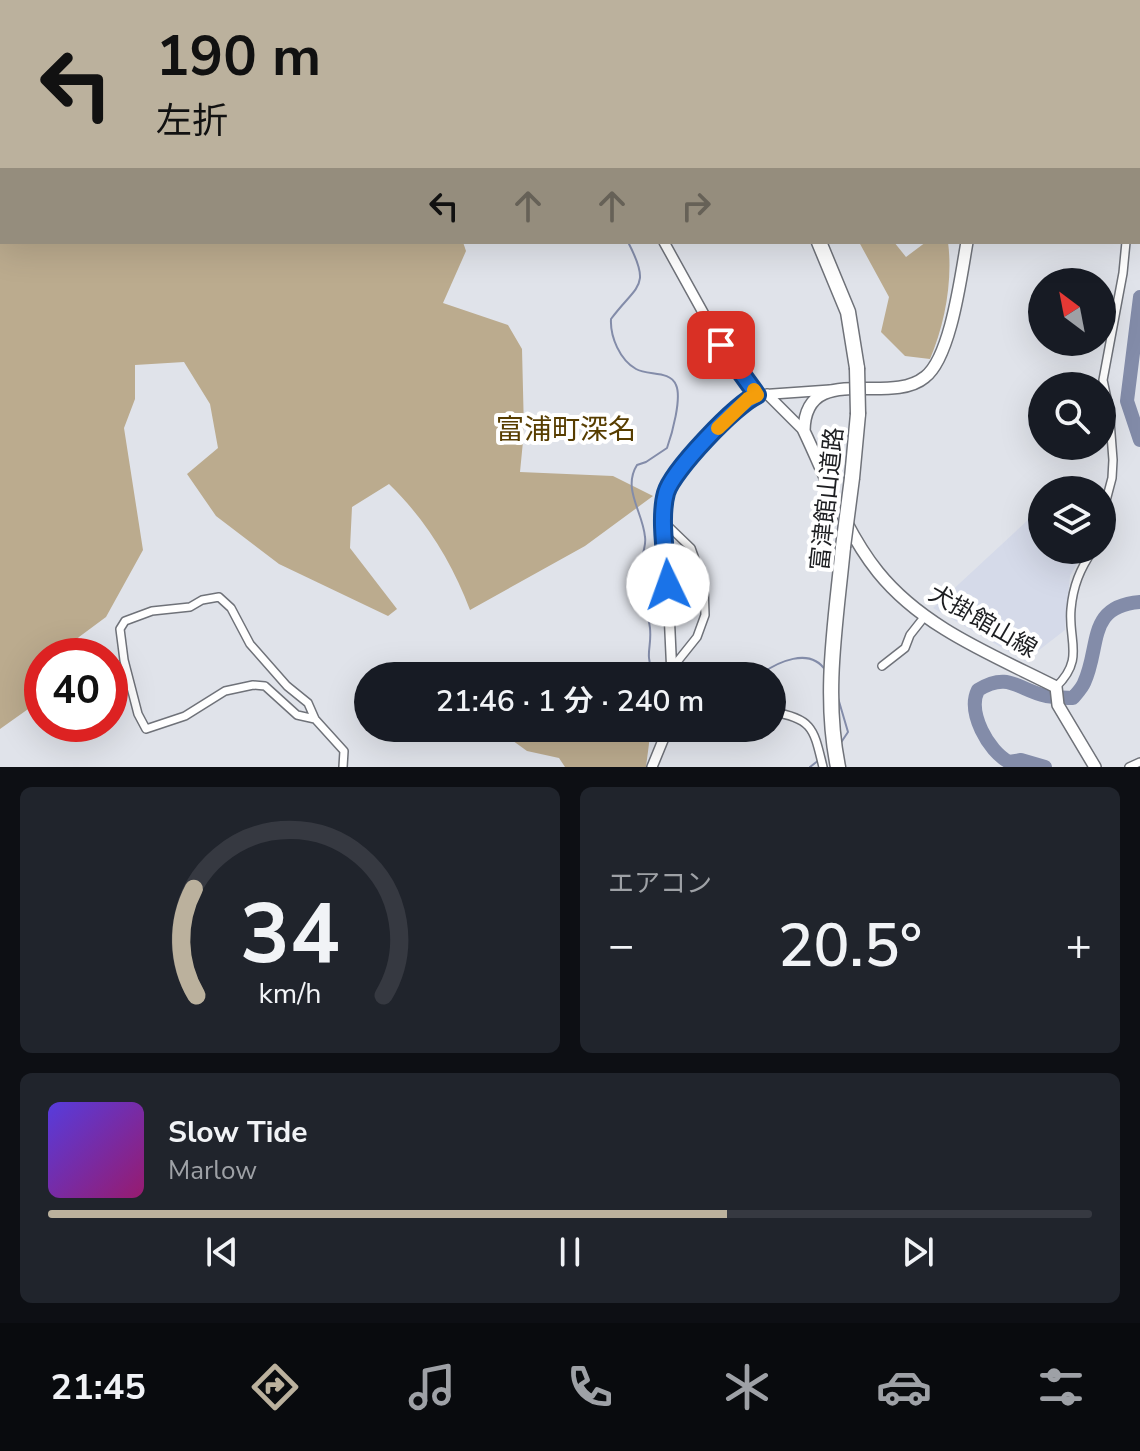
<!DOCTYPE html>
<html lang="ja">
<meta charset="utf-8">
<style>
:root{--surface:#171b24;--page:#20242c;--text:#f1f3f6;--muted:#9ea1a6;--line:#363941;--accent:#bbb19d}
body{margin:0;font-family:"Nunito Sans","Noto Sans JP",sans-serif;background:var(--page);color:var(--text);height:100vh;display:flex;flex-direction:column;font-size:30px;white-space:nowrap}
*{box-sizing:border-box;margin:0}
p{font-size:26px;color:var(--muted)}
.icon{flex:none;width:44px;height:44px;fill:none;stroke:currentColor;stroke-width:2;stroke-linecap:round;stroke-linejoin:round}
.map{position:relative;height:767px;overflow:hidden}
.sheet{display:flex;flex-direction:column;gap:20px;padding:20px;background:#0d0f14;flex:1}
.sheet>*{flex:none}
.banner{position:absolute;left:0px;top:0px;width:1140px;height:244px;box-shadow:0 8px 32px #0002;background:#bbb19d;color:#111;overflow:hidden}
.needle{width:52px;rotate:328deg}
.tools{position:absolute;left:1028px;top:268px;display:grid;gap:16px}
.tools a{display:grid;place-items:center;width:88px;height:88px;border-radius:50%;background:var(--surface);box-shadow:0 8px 32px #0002;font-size:40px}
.speed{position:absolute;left:24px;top:638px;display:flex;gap:16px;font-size:40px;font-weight:700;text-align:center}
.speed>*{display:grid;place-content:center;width:104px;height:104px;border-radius:50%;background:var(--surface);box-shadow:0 8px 32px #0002;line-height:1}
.speed .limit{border:12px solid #d22;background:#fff;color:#111}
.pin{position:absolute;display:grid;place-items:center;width:68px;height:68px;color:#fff;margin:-34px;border-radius:16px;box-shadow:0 4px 12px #0006}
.me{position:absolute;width:88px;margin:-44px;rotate:357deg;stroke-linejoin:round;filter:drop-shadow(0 0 6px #0008)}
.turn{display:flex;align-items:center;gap:28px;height:168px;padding:0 24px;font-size:36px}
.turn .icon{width:104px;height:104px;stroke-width:2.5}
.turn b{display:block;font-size:56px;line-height:68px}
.lanes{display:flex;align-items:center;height:76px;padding:0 24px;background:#0003;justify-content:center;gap:40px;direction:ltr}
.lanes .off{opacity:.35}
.big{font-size:60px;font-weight:600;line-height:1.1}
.sheet .tile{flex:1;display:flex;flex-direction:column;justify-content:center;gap:12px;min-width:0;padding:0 28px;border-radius:12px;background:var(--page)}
.sheet .dial{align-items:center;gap:0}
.dial svg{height:208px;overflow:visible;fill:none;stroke:var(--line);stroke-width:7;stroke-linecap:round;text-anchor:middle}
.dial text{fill:var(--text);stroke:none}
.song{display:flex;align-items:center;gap:24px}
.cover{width:96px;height:96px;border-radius:12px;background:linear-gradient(135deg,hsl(250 70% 55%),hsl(320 70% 35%))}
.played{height:8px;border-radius:4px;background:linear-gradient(90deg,var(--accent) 65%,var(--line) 65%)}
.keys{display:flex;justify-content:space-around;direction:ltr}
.heat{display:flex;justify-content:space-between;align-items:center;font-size:44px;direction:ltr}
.sheet .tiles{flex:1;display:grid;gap:20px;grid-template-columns:1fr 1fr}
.tile:last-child{grid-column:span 2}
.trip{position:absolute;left:354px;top:662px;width:432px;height:80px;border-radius:40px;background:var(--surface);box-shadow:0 8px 32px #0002;font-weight:600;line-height:80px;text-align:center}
.tabs{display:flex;height:128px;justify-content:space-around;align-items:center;background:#090b0e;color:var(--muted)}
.tabs .icon{width:56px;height:56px}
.tabs .active{color:var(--accent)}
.tabs b{font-size:36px;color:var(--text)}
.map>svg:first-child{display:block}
.built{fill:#d5dae9}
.forest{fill:#bbab8e}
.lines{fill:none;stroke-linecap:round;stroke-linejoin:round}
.stream{stroke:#838ca9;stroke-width:2}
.river{stroke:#838ca9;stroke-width:14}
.minor-casing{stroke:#6f7279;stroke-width:10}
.tertiary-casing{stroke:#6f7279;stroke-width:12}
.secondary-casing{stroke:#6f7279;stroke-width:14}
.motorway-casing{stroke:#6f7279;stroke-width:17}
.minor{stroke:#fff;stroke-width:7}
.tertiary{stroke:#fff;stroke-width:9}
.secondary{stroke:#fff;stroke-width:11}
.motorway{stroke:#fff;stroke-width:14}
.motorway-bridge-casing{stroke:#6f7279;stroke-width:17;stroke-linecap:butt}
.motorway-bridge{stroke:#fff;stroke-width:14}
.route-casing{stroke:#114b97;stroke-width:20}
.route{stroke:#1a73e8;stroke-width:14}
.slow{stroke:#f59e0b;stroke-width:14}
.labels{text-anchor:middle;stroke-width:8;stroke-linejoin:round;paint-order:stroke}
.street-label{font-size:24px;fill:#1d1e21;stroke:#fff}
.quarter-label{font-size:28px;fill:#573d00;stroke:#fff}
</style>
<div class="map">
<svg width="1140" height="767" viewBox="0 0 1140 767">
<rect width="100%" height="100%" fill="#e0e3ea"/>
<path class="built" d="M1042 507V550H1085L1070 576 1065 630 1025 661 933 608Z"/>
<path class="forest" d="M0 0H440L443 2H2V242H463L466 251 443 303 508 325 522 349 524 431 520 472 613 476 653 496 585 546 470 610C452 562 426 520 389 484L352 507 350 548 397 609 388 616 279 564 216 516 187 474 218 448 210 404 184 362 135 365V399L124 428 143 550 106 617 79 637 61 656H42V676L31 707 0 729Z
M689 0H1021L688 2Z
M859 242H894L906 257 926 242H948C953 280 945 324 930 359L905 356 881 332 889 297Z
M549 668 596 671 609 676H472Z
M495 728H651L646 767H565L559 758 527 751Z"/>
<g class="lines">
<path class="stream" d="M456 0 458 2
M628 242C652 288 637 284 611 319 610 337 620 360 636 369 648 376 670 370 676 385 682 398 672 434 667 448L646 462 637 465C622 489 643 512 645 537 647 549 639 561 637 573 635 592 648 609 650 628 652 650 644 651 654 676
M758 676C777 662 810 646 826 671
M838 698 848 732 840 744
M810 767 819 760"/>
<path class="river" d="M1140 297 1127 401 1140 440
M1045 767 1021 760 1009 762C988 751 967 712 978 690 1009 671 1018 690 1046 696 1055 697 1064 698 1073 698 1077 693 1082 688 1084 683 1101 647 1086 606 1140 602"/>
<g class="minor-casing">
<path id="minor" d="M1138 112 1140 111
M1102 516 1112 478 1113 460 1109 408 1103 380 1123 273 1126 242
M665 523 691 548 704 585 705 615 697 637 673 667
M882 666 905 648 910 635 925 616
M1056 687C1085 659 1068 641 1071 609 1073 586 1080 569 1093 550
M772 712C814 718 814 731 823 767
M315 719 297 715 265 686 253 685 225 691 185 716 146 729 138 714 124 660 120 629 125 621 152 611 190 607 202 600 219 597 231 608 250 644 287 686 308 703 315 719 344 751 343 767
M668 729C691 734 717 739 740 728
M1129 767 1140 762"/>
</g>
<g class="tertiary-casing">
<path id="tertiary" d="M493 0 494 2
M664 242 721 345 757 395
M767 394 804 431
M672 676 664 502C666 494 667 486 673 479 689 456 733 406 757 395L830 390
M652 767 668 728"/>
</g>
<g class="secondary-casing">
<path id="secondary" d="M1101 0V2
M967 242C961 275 951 357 925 377 889 407 805 360 804 431 826 477 845 531 878 572 923 628 993 655 1056 687L1058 705 1095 767"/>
</g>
<g class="motorway-casing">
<path id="motorway" d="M645 0 647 2
M819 242 848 312 857 368
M852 478 858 414
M838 767C823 694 836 621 843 547"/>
</g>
<use href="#minor" class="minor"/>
<use href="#tertiary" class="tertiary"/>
<use href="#secondary" class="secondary"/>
<use href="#motorway" class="motorway"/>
<g class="motorway-bridge-casing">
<path id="motorway-bridge" d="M857 368 858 414
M843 547 852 478"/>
</g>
<use href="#motorway-bridge" class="motorway-bridge"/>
</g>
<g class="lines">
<g class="route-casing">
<path id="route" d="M668 585C666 558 659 518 666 493 672 471 736 404 757 395L721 345"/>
</g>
<use href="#route" class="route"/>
<path class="slow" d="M718 428 748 399 757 395 754 390"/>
</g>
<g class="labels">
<g class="street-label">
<text transform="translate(827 499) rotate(-84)" y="8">富津館山道路</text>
<text transform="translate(983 621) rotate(30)" y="8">犬掛館山線</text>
</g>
<g class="quarter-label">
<text x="566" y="439">富浦町深名</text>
</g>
</g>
</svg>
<div class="tools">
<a><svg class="needle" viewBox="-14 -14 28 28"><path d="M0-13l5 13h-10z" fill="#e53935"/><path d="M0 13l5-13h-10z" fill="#9ea1a6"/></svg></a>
<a><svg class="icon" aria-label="search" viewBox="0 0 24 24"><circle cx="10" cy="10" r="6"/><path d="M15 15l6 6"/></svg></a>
<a><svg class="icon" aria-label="layers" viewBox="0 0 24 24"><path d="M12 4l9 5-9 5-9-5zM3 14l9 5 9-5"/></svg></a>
</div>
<div class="speed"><div class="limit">40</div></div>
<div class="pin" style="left:721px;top:345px;background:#d93025"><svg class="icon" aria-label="arrive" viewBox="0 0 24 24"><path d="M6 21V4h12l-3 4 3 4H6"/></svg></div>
<svg class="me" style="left:668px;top:585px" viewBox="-20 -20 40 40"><circle r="19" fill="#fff"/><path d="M0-13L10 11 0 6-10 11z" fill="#1a73e8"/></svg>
<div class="trip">21:46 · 1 分 · 240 m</div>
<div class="banner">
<div class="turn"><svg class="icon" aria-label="left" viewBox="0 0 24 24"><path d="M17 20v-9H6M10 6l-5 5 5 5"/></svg><div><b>190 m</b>左折</div></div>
<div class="lanes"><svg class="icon" aria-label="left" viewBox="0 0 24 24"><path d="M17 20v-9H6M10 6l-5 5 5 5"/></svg><svg class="icon off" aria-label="ahead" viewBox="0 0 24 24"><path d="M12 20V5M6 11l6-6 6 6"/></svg><svg class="icon off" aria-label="ahead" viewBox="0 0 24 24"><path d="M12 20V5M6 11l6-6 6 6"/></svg><svg class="icon off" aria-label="right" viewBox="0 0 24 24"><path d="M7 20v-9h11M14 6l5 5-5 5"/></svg></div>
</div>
</div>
<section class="sheet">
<div class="tiles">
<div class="tile dial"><svg viewBox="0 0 100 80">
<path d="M14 69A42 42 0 1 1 86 69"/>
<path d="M14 69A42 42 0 0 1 13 28" stroke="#bbb19d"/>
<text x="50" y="56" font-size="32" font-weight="700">34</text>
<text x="50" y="72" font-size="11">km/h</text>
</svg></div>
<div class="tile"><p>エアコン</p>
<div class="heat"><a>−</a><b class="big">20.5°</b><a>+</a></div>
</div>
<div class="tile">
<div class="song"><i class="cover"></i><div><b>Slow Tide</b><p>Marlow</p></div></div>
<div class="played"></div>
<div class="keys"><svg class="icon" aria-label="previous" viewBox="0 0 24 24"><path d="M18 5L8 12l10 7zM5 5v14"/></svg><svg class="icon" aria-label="pause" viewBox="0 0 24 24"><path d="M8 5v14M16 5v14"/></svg><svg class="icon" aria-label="next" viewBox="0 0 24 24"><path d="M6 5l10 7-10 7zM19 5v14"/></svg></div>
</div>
</div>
</section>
<nav class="tabs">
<b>21:45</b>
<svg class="icon active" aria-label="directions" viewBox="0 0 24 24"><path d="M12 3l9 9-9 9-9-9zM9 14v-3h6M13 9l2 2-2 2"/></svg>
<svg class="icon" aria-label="music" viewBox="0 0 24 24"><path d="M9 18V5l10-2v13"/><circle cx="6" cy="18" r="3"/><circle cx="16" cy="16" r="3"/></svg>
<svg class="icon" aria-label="phone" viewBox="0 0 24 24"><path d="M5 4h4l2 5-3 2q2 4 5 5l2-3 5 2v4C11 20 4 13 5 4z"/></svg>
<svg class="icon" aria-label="climate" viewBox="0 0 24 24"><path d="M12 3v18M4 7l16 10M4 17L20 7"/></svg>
<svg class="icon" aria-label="car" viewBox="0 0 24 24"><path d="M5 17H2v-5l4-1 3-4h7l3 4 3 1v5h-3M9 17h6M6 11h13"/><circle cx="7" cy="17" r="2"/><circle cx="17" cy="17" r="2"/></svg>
<svg class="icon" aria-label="filters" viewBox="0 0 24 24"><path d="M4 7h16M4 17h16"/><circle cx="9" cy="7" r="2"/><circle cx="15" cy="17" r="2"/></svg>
</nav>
